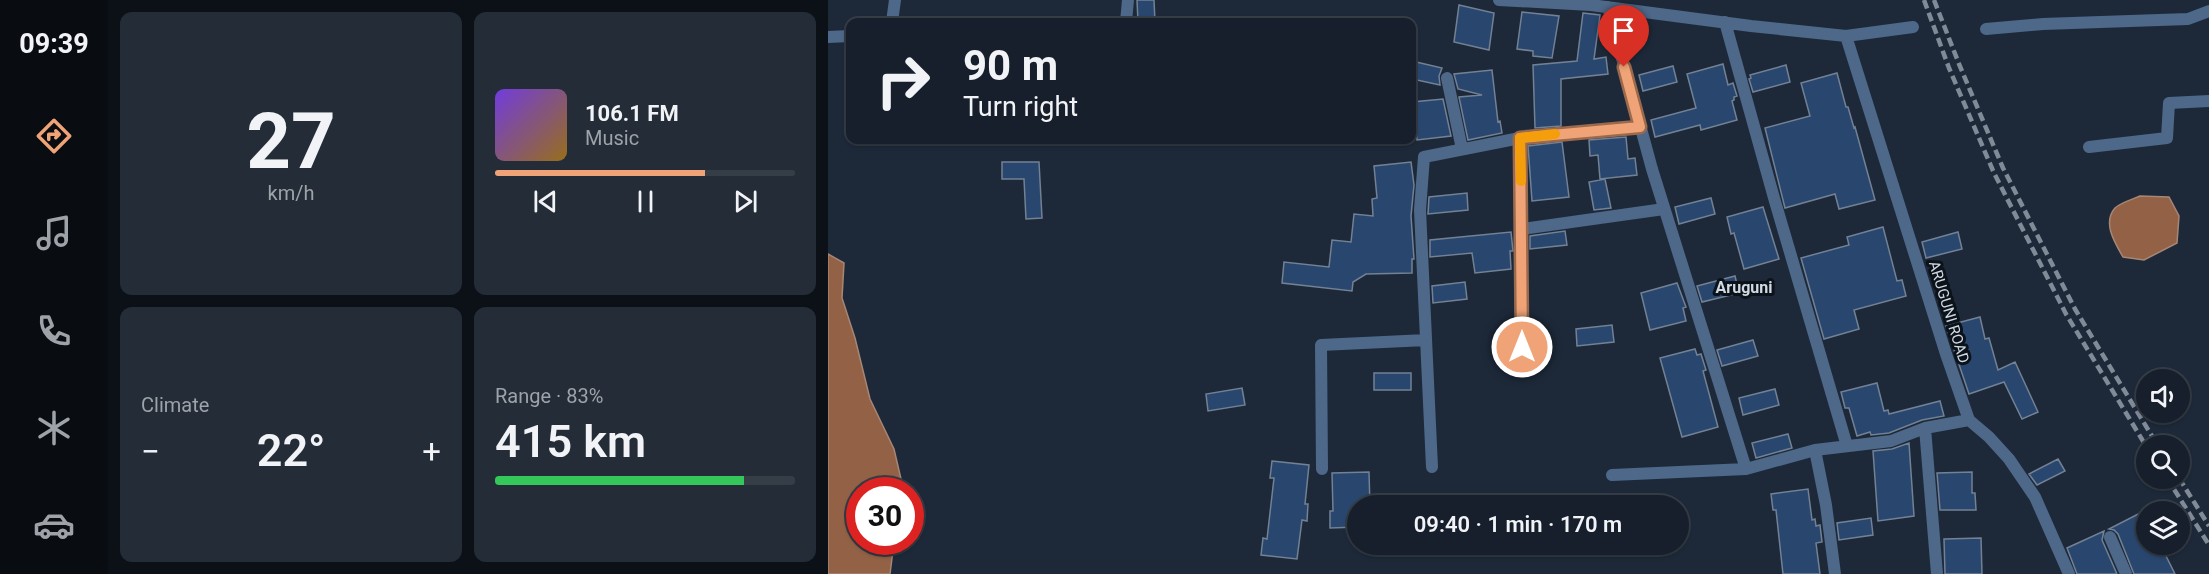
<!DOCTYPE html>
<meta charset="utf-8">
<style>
:root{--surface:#161f2b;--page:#232c37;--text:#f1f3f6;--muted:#9ea2a9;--line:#353d47;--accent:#efa377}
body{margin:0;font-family:Roboto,sans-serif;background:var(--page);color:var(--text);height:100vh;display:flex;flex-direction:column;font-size:22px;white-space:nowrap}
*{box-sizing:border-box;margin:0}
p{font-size:20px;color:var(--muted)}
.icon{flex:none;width:33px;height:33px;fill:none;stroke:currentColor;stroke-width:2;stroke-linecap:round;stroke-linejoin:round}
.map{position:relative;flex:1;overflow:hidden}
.sheet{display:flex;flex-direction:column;gap:12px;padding:12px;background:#0c1118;width:720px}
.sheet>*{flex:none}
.guide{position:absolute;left:18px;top:18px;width:570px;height:126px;border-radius:12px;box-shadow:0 2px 4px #0004,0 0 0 2px var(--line);background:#161f2b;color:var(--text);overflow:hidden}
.tools{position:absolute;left:1308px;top:369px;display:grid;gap:12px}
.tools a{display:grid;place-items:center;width:54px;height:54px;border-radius:50%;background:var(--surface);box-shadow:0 2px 4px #0004,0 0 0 2px var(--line);font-size:30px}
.speed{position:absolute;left:18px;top:477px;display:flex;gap:12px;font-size:30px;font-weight:700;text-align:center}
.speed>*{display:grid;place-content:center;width:78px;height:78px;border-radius:50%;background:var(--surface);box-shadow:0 2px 4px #0004,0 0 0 2px var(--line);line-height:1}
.speed .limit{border:9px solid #d22;background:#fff;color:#111}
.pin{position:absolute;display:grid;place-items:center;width:51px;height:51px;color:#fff;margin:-62px -26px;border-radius:50% 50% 50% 0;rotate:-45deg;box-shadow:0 0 6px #0007}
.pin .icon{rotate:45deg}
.me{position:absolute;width:66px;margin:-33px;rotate:0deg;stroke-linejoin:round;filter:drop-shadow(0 0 4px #0008)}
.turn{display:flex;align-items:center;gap:21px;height:126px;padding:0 18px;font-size:27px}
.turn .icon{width:78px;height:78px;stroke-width:2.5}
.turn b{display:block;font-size:42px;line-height:51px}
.big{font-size:45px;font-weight:600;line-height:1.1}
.sheet .card{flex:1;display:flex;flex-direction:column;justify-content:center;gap:9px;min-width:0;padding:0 21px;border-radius:12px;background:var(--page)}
.sheet .dial{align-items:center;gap:0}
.dial b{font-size:78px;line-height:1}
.song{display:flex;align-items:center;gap:18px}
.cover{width:72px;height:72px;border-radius:9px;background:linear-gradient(135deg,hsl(260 70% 55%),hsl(40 70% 35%))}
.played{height:6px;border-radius:3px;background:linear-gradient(90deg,var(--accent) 70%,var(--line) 70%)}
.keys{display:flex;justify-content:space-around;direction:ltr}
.heat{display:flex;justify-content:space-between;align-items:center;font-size:33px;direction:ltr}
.charge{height:9px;border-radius:4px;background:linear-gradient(90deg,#34c759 83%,var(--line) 0)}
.sheet .tiles{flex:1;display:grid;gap:12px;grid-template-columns:repeat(2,1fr)}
.trip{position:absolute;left:519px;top:495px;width:342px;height:60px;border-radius:30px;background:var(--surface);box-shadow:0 2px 4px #0004,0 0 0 2px var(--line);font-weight:600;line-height:60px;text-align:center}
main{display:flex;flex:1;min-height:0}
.tabs{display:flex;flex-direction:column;width:108px;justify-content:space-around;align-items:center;background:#090c11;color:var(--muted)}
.tabs .icon{width:42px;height:42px}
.tabs .selected{color:var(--accent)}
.tabs b{font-size:27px;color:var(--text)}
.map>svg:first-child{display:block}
.water{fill:#936246;stroke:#a68675;stroke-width:1.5}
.building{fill:#29476e;stroke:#728194;stroke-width:1.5}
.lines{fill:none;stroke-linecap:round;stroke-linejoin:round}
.street{stroke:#4e6889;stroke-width:12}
.rail{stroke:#818a97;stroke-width:4.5;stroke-dasharray:9 4.5;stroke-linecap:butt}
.route-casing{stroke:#9b6a4d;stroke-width:15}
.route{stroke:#efa377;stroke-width:10}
.slow{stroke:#f59e0b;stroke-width:10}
.labels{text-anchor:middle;stroke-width:6;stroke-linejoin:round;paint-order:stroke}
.street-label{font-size:15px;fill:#d1d9e3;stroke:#0c1219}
.neighbourhood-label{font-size:16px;font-weight:bold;fill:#d1d9e3;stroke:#0c1219}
</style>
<main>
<nav class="tabs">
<b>09:39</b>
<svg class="icon selected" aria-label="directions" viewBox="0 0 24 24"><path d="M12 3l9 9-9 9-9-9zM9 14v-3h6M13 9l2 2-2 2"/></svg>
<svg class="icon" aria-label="music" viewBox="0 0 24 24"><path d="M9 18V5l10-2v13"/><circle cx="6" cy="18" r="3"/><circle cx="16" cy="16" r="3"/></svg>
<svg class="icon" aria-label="phone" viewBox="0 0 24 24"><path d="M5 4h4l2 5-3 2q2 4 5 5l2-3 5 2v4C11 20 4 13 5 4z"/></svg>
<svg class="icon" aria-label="climate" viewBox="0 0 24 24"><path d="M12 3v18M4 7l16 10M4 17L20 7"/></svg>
<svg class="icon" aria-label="car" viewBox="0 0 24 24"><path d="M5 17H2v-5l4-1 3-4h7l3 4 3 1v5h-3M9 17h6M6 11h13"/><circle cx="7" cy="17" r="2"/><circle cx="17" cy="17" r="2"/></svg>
</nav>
<section class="sheet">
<div class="tiles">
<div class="card dial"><b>27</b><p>km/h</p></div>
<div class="card">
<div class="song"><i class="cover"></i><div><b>106.1 FM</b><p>Music</p></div></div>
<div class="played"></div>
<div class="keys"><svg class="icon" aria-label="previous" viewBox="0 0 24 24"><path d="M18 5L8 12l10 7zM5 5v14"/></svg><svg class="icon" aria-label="pause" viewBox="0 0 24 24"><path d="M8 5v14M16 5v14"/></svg><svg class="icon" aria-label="next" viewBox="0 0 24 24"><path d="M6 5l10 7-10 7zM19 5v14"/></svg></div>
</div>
<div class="card"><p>Climate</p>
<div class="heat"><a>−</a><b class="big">22°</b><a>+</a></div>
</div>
<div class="card"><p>Range · 83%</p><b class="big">415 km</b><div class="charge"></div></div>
</div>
</section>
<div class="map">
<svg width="1381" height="574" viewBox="0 0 1381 574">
<rect width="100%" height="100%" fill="#1d2939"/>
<path class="water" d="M1312 196 1341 197 1351 216 1349 243 1316 260 1295 257C1287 243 1274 223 1287 208 1292 203 1305 199 1312 196Z
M0 254 16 263 14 298 27 338 42 399 66 449 73 479 71 490H32V542H66L62 574H0Z"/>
<path class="building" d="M309 0H326L327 22H310Z
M631 5 666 13 661 50 626 42Z
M694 12 731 16 724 58 705 56V51L689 49Z
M755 13 772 15 766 59 778 57 780 74 733 79V126L707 128 705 65 749 61Z
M584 61 614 68 611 76 612 85 584 79Z
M895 64 900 85 905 83 909 96 906 97V100L904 101 909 120 873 130 872 125 827 137 823 120 868 108 859 74Z
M958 65 962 82 925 92 921 79 923 78 922 75Z
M845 66 849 82 815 91 811 75Z
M664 70 670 122 672 121 674 133 640 140 631 97 654 95 630 89 626 74Z
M1009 73 1018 107H1020L1026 128 1027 127 1047 200 1011 209 1007 194 957 208 937 128 982 116 973 83Z
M615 99 623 136 589 140 587 119H584V102Z
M798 137 800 159 807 158 809 175 772 179 770 155 762 156 761 140Z
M734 142 741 197 704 201 700 146Z
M174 162H211L214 218 198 219 196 179H174Z
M583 162 586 185 583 216 586 259H584V273L538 274 525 282 524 291 454 283 456 262 501 267 504 240 523 242 526 214 545 216 544 199 549 198 546 166Z
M777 179 783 208 766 210 761 182Z
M639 193 640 210 600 214 601 197Z
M883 198 887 214 851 224 847 207Z
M935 207 951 259 916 269 906 233 903 234 899 217Z
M1055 227 1069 281 1074 280 1078 296 1026 310 1031 329 996 339 973 258 1021 245 1019 237Z
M737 231 739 245 702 249V236Z
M683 232 685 251H682L683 269 647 273 644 253 602 257V240Z
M1130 232 1134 249 1098 258 1094 242Z
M907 276 911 293 874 302 869 286Z
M637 282 639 299 605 303 604 286Z
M849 283 858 307 855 308 858 321 822 330 813 293Z
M1152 317 1157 339 1161 338 1170 370 1187 362 1210 412 1194 419 1176 382 1141 394 1118 326Z
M784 325 786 342 749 346 748 329Z
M925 340 930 356 894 366 889 350Z
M867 349 869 355 873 354 878 370 875 371 890 427 854 437 832 358Z
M546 373H583V390H546Z
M1049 383 1056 411 1060 410 1061 414 1112 401 1116 416 1094 420 1061 433 1043 435 1042 432 1029 436 1021 408H1017L1013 392Z
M414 388 417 405 380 411 378 394Z
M947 389 951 405 915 415 911 398Z
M960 434 964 448 928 458 924 443Z
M1081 443 1086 516 1050 521 1045 451 1064 449Z
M1230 459 1237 471 1209 485 1201 474Z
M444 461 481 465 477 504H480L479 521 474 520 469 559 433 555 435 538 439 539 446 478H442Z
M541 472 542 506H530V527L502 528V511H505L504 473Z
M1144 472V493H1147L1148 510H1112L1109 473Z
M980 489 984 520 987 519 988 526 992 525 994 542 988 543 992 574H955L948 510H945L943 494Z
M1318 510V544H1332L1347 574H1306L1290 534 1286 530 1281 529Z
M1043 518 1045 535 1011 540 1009 523Z
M1276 531 1274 540 1289 574H1249L1239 548Z
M1153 538 1154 574H1117L1116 539Z"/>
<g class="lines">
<path class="street" d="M671 0 763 5 923 26 1018 36 1085 27
M780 7 824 169 918 469
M64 22 67 0
M298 22 300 0
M897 22 946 198 1019 446
M1158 29 1215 24 1360 19 1381 11
M1018 36 1118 354 1141 420 1161 437 1181 459 1207 497 1241 574
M0 37 22 36
M619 78 634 149
M692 138 695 347
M1261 147 1339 138 1341 103 1381 101
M694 229 836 209
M1097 428 1109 574
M987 450 998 505 1007 574
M604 467 592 210 596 157 692 138 812 127
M494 469 493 345 598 340
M784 475 918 469 987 450 1063 441 1097 428 1141 420
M1282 537 1298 574"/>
<path class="rail" d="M1096 0 1121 68 1166 173 1238 314 1318 446
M1106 0 1131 64 1175 168 1247 309 1330 446
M1339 478 1381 545
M1351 478 1381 526"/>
</g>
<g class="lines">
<g class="route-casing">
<path id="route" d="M694 347 692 138 812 127 796 67"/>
</g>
<use href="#route" class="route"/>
<path class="slow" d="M693 181 692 138 727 134"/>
</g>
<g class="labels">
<g class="street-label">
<text transform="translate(1121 312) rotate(73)" y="5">ARUGUNI ROAD</text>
</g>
<g class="neighbourhood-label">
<text x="916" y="293">Aruguni</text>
</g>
</g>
</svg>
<div class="tools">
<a><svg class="icon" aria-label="sound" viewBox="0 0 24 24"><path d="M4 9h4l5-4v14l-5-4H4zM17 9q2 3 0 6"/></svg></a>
<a><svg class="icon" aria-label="search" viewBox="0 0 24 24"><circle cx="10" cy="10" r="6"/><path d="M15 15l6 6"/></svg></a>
<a><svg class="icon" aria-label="layers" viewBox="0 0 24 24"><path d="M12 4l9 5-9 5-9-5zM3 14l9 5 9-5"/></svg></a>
</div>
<div class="speed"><div class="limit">30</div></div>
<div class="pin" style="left:796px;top:67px;background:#d93025"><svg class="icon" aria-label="arrive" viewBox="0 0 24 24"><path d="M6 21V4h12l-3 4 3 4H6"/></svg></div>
<svg class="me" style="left:694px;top:347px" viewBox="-20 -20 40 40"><circle r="17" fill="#efa377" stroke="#fff" stroke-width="3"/><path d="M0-11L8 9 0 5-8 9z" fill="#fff"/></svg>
<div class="trip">09:40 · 1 min · 170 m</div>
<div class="guide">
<div class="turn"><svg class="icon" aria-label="right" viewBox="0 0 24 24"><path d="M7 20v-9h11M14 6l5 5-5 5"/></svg><div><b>90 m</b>Turn right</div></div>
</div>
</div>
</main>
